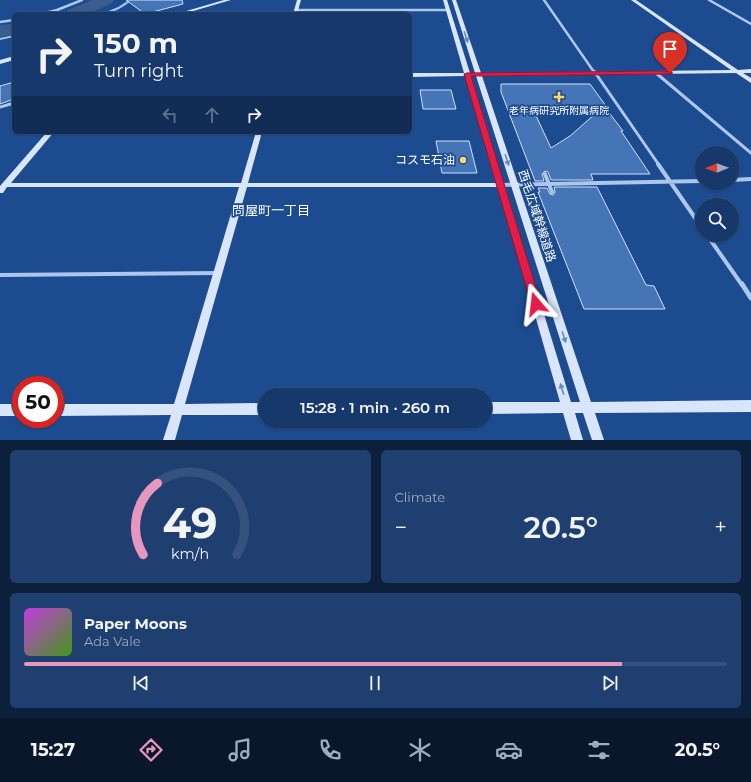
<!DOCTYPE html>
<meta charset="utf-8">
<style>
:root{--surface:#16386b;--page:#1f3f71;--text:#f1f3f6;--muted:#9eacc1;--line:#35527e;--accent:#e797bd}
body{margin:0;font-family:Montserrat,"Noto Sans JP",sans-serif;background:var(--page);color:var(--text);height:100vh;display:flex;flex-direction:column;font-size:15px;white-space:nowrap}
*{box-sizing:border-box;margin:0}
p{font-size:13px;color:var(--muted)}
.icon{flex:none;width:22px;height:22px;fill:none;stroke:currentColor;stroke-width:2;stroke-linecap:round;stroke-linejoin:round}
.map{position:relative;height:440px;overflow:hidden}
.drawer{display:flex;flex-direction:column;gap:10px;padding:10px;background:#0c1f3b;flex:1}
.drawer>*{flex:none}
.top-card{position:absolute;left:12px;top:12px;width:400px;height:122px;border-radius:6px;box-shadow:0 1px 3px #0004,0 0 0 1px var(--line);background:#16386b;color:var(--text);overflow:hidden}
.needle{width:26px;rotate:269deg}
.tools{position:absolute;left:695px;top:146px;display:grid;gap:8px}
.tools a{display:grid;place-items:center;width:44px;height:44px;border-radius:50%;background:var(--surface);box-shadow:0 1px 3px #0004,0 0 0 1px var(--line);font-size:20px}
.speed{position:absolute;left:12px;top:376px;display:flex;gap:8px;font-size:20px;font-weight:700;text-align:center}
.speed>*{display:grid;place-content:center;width:52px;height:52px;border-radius:50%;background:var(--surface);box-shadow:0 1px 3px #0004,0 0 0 1px var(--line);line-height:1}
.speed .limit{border:6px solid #d22;background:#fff;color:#111}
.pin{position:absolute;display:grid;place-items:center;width:34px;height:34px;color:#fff;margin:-41px -17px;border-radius:50% 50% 50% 0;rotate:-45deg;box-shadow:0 0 4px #0007}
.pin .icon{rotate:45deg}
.me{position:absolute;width:44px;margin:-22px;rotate:343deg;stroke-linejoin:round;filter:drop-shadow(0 0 3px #0008)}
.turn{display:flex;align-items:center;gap:14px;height:84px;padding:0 16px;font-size:18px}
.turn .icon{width:52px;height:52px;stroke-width:2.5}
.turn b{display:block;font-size:28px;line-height:34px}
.lanes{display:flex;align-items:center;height:38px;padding:0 16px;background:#0003;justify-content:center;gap:20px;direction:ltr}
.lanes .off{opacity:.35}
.big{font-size:30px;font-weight:600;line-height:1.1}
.drawer .widget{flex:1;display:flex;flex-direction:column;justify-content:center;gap:6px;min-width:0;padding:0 14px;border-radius:6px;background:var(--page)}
.drawer .dial{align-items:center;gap:0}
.dial svg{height:104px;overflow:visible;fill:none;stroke:var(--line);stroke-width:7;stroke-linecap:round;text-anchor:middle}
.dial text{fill:var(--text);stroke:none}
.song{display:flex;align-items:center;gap:12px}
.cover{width:48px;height:48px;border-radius:6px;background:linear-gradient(135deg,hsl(290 70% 55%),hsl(100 70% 35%))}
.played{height:4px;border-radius:2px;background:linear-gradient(90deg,var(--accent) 85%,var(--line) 85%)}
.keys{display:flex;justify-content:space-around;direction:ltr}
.heat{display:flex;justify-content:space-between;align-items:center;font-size:22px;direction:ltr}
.drawer .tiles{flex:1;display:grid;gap:10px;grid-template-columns:1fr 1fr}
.widget:last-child{grid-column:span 2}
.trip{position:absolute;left:258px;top:388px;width:234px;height:40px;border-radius:20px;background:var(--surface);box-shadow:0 1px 3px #0004,0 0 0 1px var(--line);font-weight:600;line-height:40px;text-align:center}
.tabs{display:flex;height:64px;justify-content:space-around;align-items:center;background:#09162b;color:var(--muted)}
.tabs .icon{width:28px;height:28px}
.tabs .active{color:var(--accent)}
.tabs b{font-size:18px;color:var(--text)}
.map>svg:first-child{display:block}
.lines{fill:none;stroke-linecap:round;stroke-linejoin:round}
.stream{fill:#9fc1ef;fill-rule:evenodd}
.river{fill:#3b5c8d;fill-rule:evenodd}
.building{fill:#4574b7;stroke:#d1e2fa}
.street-far3{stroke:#abc7ed;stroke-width:2.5}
.street-far2{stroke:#abc7ed;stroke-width:3}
.street-far1{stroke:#abc7ed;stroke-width:4}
.street{stroke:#abc7ed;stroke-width:5}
.secondary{fill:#d8e5fa;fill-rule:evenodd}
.street-bridge{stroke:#abc7ed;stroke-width:4}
.oneway{fill:#6889ba}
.route{fill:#e11d48;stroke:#92132f}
.poi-dot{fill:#fdd86a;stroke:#1d4b8f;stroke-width:1.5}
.labels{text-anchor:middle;stroke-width:3.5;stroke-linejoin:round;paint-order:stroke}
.far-poi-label{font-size:10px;fill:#fff;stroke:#1d4b8f}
.poi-label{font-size:12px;fill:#fff;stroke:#1d4b8f;text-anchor:end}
.street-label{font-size:12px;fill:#fff;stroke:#1d4b8f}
.neighbourhood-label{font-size:13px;fill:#fff;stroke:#1d4b8f}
</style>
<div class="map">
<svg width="751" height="440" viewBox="0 0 751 440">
<rect width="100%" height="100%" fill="#1d4b8f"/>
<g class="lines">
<path class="stream" d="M129 0H132C124 7 112 14 101 14L118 7Z
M14 35V37L0 40V38Z"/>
<path class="river" d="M92 0H114L112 3 88 14H65L68 10Z
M14 24V34L0 37V25Z"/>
</g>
<path class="building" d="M126 0H182L183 4 145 14Z
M14 82V99L0 104V86Z
M501 84H590L606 106 532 107 551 148 570 136 604 106 623 131H621L650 174H591L593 180H551L548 172 545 171 542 174 544 181H535L501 92Z
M420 90H451L456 109H423Z
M436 141H469L477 173H442Z
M554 187H597L646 285 654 286 665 309H584L538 192H540L538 188H547L550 194 553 195 555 192Z"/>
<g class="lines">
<path class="street-far3" d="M544 0 594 72
M709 0 751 24
M296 10H448
M41 14 57 10 82 0
M0 22 14 20"/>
<path class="street-far2" d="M594 71 659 165
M656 73 751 153
M0 107 14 103"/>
<path class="street-far1" d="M658 164 702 228
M732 180 751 179
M500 185 702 181
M707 235 742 285
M0 275 218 273"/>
<path class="street" d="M742 284 751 298"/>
<path class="secondary" d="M224 0H231L183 14H176Z
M297 0H301L297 14H293Z
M443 0H447L470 73H475L452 0H456L481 73 731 70 631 0H636L738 70 751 69V73H743L751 78V83L736 73 482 76 591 402 751 400V412L595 413 604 440H592L583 413H575L583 440H571L563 413 485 414V402H560L498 187H247L185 404 265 403V415H182L175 440H163L171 415 55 416V404H174L239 187H7L3 193H0V186L47 132H54L11 183H241L256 132H262L248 183H496L465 76 410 77V73H464ZM471 76H476L580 402H571Z
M14 56V60L0 64V60Z
M0 404H21V416H0Z"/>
<path class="street-bridge" d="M545 174 552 192"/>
</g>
<defs><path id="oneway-solid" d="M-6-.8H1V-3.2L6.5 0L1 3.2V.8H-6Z"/></defs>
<g class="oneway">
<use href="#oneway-solid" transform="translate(466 37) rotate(72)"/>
<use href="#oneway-solid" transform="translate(507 160) rotate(72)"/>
<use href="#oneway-solid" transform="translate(564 337) rotate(72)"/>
<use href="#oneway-solid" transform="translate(562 389) rotate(-107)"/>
</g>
<path class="route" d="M670 71 672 72V74L471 76 541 304 540 307 536 308 532 307 464 74 467 73Z"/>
<g class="poi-dot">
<path d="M557 91h4v4h4v4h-4v4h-4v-4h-4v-4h4z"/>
<circle cx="463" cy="160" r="4"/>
</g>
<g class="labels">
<g class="far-poi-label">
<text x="559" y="114">老年病研究所附属病院</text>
</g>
<g class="poi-label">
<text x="455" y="164">コスモ石油</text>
</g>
<g class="street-label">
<text transform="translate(537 216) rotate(72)" y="4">西毛広域幹線道路</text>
</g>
<g class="neighbourhood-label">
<text x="271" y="215">問屋町一丁目</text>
</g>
</g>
</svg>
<div class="tools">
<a><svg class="needle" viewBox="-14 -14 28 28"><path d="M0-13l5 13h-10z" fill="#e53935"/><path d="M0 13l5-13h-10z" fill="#9eacc1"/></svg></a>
<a><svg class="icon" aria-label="search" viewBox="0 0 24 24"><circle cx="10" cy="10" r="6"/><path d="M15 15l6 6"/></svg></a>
</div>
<div class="speed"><div class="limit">50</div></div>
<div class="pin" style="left:670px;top:73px;background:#d93025"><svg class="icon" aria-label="arrive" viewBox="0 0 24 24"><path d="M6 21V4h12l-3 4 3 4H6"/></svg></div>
<svg class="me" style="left:536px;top:304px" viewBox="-20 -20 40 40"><path d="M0-17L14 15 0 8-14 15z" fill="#e11d48" stroke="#fff" stroke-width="4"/></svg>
<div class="trip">15:28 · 1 min · 260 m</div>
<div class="top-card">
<div class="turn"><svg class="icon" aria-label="right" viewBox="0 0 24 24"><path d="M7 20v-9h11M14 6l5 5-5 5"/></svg><div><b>150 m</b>Turn right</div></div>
<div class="lanes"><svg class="icon off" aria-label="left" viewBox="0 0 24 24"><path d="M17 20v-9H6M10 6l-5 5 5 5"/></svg><svg class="icon off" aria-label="ahead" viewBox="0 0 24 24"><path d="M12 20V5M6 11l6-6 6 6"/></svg><svg class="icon" aria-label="right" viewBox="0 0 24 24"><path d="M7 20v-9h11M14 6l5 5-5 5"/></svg></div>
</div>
</div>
<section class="drawer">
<div class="tiles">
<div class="widget dial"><svg viewBox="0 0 100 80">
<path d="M14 69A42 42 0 1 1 86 69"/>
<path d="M14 69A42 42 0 0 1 25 14" stroke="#e797bd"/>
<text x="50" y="56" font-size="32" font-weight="700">49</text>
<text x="50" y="72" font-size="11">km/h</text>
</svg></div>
<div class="widget"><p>Climate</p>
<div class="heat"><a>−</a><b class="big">20.5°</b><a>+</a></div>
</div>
<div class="widget">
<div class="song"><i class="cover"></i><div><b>Paper Moons</b><p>Ada Vale</p></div></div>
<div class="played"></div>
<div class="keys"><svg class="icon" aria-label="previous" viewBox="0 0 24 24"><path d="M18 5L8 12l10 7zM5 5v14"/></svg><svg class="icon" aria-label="pause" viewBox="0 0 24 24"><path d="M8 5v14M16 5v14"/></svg><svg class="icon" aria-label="next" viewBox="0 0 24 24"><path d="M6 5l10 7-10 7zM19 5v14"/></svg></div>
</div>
</div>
</section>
<nav class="tabs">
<b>15:27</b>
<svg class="icon active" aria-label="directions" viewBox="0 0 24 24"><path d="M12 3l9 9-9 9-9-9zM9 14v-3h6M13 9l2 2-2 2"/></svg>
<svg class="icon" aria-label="music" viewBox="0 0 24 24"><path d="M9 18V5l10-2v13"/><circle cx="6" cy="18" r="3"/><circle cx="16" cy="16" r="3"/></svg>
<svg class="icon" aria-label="phone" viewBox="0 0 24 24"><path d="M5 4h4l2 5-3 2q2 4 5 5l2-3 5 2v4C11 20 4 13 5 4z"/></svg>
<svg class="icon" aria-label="climate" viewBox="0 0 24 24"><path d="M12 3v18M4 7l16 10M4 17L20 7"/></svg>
<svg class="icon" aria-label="car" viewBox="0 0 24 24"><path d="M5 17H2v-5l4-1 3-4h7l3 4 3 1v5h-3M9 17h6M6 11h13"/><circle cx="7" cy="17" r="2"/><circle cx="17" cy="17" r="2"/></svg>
<svg class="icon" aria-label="filters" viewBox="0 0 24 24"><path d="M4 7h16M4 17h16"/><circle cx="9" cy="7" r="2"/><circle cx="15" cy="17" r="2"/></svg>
<b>20.5°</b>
</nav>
